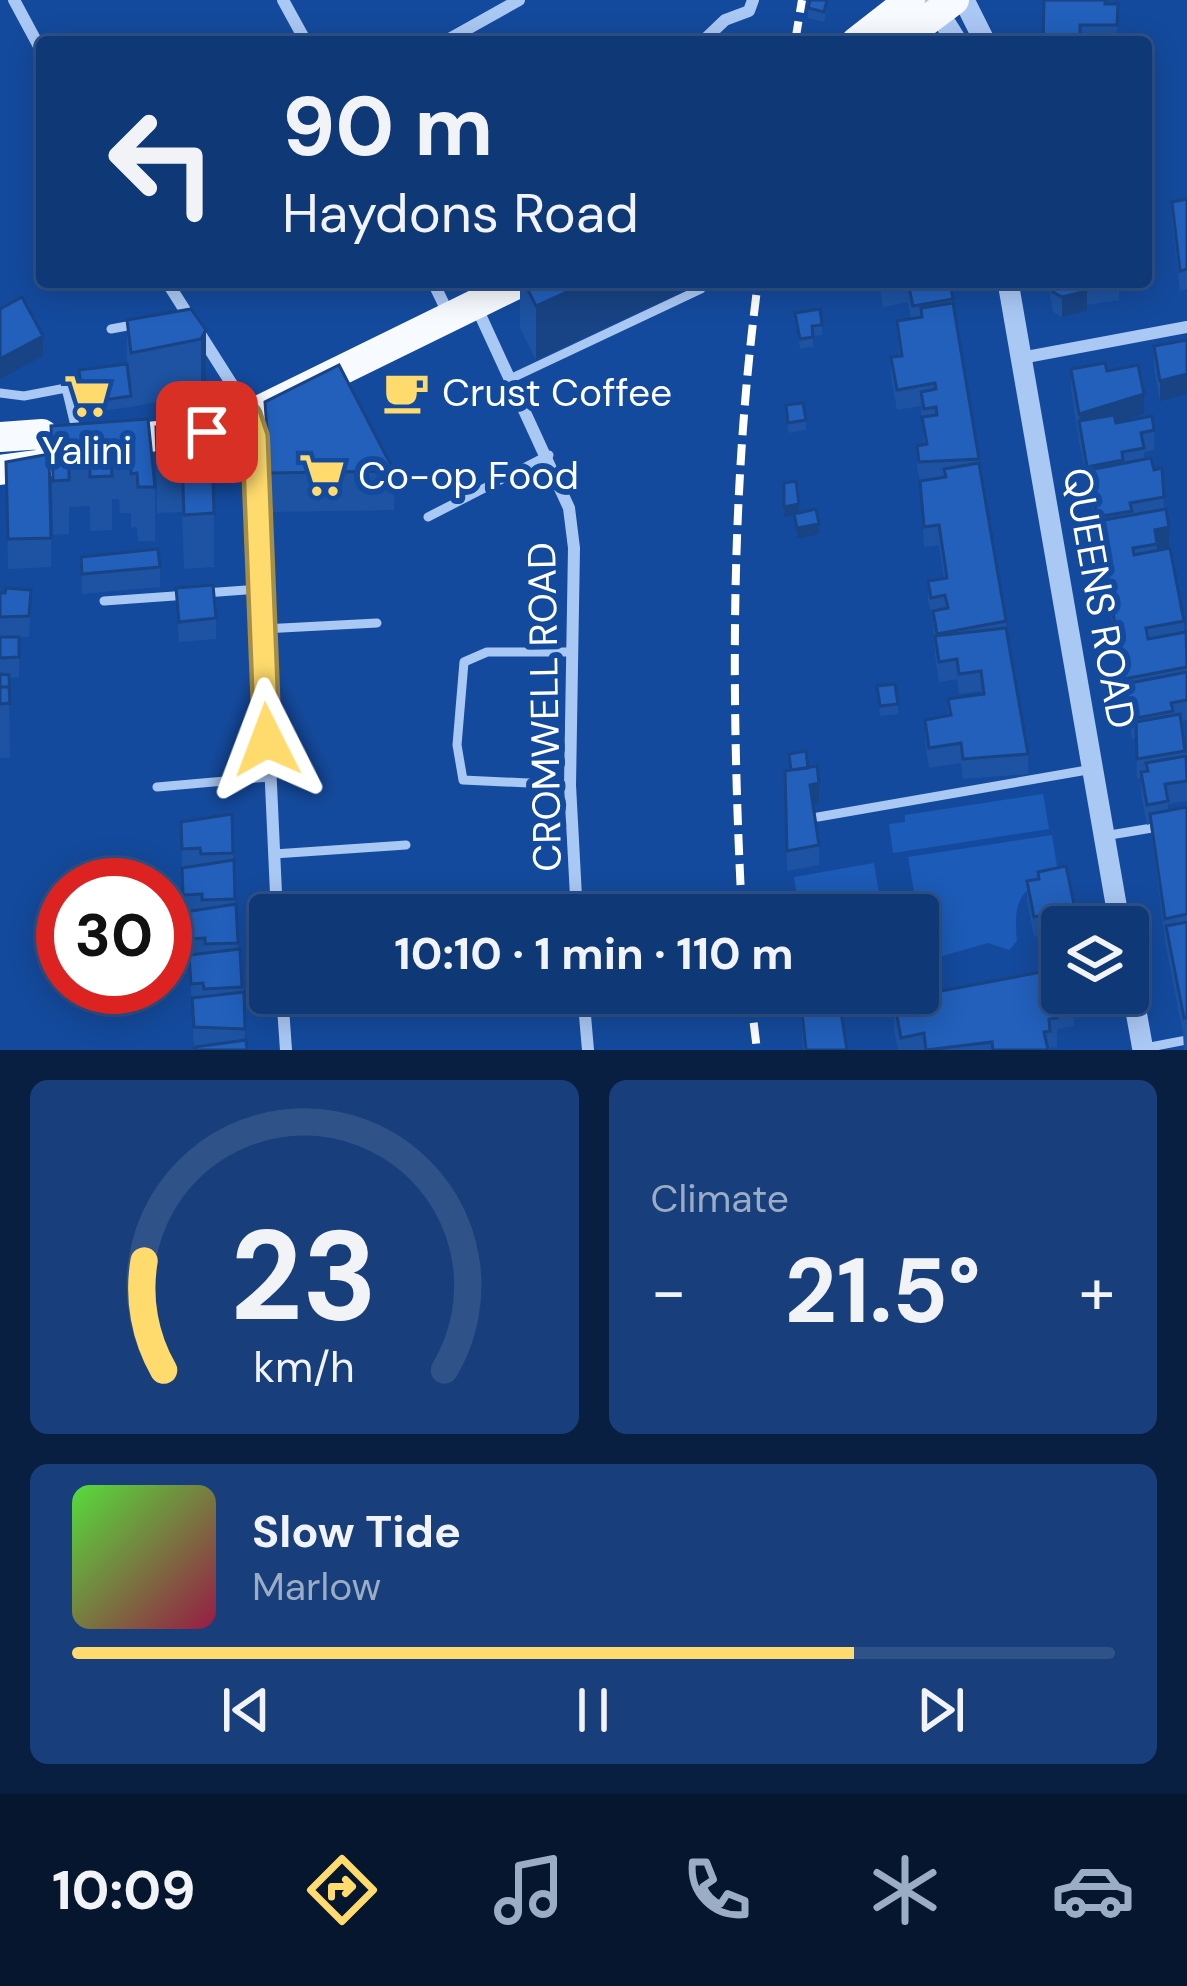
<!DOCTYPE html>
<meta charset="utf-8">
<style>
:root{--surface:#0f3876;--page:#183f7b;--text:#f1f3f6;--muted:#9bacc5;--line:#2f5288;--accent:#ffdb6d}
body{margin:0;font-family:"DM Sans",sans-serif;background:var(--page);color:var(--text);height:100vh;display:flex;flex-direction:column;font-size:45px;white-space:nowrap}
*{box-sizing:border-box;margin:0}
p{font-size:39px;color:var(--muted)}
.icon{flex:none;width:66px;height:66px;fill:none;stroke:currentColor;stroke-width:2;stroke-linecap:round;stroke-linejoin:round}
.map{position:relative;height:1050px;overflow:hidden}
.details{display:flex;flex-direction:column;gap:30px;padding:30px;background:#081f41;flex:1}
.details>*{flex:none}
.banner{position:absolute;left:36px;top:36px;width:1116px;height:252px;border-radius:12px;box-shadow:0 6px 30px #0003,0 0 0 3px var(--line);background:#0f3876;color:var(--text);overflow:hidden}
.controls{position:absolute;left:1041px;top:906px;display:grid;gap:24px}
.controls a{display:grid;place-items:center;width:108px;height:108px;border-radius:12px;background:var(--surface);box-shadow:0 6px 30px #0003,0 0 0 3px var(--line);font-size:60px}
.speed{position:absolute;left:36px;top:858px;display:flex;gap:24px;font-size:60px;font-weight:700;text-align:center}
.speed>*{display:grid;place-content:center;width:156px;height:156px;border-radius:50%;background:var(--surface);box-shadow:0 6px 30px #0003,0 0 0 3px var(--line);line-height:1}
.speed .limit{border:18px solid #d22;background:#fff;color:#111}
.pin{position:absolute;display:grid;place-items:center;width:102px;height:102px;color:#fff;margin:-51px;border-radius:24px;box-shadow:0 6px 18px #0006}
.me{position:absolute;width:132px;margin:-66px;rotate:357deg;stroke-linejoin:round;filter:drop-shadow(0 0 9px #0008)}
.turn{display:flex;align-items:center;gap:42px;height:252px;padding:0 48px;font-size:54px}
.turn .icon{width:156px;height:156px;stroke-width:2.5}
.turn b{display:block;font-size:84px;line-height:102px}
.big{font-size:90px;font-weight:700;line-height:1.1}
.details .tile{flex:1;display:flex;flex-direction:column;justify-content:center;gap:18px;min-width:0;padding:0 42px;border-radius:18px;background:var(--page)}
.details .dial{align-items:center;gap:0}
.dial svg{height:312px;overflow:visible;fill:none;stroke:var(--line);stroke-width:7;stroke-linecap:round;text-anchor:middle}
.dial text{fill:var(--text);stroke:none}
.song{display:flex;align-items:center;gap:36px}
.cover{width:144px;height:144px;border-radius:18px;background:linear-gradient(135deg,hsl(110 70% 55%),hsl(340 70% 35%))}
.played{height:12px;border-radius:6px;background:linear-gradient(90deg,var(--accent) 75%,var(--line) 75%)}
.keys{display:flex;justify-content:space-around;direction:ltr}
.heat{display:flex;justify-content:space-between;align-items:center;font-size:66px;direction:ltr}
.details .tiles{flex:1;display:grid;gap:30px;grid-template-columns:1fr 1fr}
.tile:last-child{grid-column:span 2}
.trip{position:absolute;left:249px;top:894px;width:690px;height:120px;border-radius:12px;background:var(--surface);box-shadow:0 6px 30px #0003,0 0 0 3px var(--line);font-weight:700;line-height:120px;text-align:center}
.menu{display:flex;height:192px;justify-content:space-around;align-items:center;background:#06162f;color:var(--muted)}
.menu .icon{width:84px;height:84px}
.menu .current{color:var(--accent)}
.menu b{font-size:54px;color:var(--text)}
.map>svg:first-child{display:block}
.green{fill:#1c5bb7}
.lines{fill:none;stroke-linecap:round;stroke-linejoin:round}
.service{stroke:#aac8f4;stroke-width:9}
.minor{stroke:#aac8f4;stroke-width:12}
.tertiary{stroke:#aac8f4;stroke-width:21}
.primary{stroke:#f7faff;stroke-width:30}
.rail{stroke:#fff;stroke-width:8;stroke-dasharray:21 9;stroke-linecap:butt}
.wall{fill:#1d53a2}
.shaded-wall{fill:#184384}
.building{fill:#2260bc;stroke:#184384;stroke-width:3}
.route-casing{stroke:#a68e47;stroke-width:30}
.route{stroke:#ffdb6d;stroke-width:21}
.labels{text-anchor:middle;stroke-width:12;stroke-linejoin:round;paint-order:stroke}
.poi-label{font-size:39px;fill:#fff;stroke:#144a9d;text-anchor:start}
.street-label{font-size:39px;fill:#fff;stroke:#144a9d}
</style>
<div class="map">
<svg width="1187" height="1050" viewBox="0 0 1187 1050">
<rect width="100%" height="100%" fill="#144a9d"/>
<path class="green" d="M1043 794 1049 829 893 853 889 824 905 822V815Z
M1052 835 1058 872C1020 889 1013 899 1017 941L1009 950 988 943 939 957 924 948 908 857Z
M874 863 881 906 800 915 794 877Z"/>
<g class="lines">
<path class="service" d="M111 329 138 324
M512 378 701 289
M0 393 24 396 66 388 77 434
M428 517 549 455
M205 593 260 589
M104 601 188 595
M263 629 377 623
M570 785 463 780 457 745 464 662 487 652H572
M157 787 269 777
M818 817 1093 769
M1104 836 1158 827
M274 854 406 845
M1145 1048 1187 1040"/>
<path class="minor" d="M14 0 42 52
M283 0 306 42
M444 42 519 0
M702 42 725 20 749 11 753 0
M167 282 238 394 255 437 277 915
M433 282 449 315
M477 308 569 508 574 548 570 785 577 915
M1021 358 1187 327
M282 993 286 1050
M583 993 588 1050"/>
<path class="tertiary" d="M964 0 985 42
M932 2 957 42
M1008 282 1120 927
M1128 967 1143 1050"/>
<path class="primary" d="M856 42 910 0
M898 42 954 0
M0 437 42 434 58 447
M0 470 43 464 58 447 221 429 521 282"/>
<path class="rail" d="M795 42 802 0
M742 915C731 703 730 493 758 282
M750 993 757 1050"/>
</g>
<path class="wall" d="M1105 4H1118L1117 42H1043Z
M808 8 827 9 824 22 808 18Z
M1187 199V289L1180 291 1172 222V202Z
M520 282H697V285L536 360 520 328Z
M879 282H950L1006 621V632L1028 754V774L963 779 961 763 929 768 925 740V720L948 716V699L981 694V691L959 694 957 679 939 682 935 656 933 618 928 601V581L944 579 939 545 924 547 920 482 917 466V446L924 445 921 406 897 410 891 377V357L899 356 897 321 911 319 908 302 883 307Z
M1048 282H1119V300L1087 305V311L1062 317 1053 312Z
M795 313 822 325V335L813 336V347L800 349Z
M127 320 206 330V384L201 393 131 407 83 413 79 370 127 364Z
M1187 340 1160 401 1154 367V346Z
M1071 369 1107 371 1144 414 1116 423 1154 430V450L1144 452V460L1154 470 1162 468 1164 509 1169 548 1157 550 1184 621V632L1187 639V720L1181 721 1187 760V801L1168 804V810L1187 807V1050H1184L1183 1033 1166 947 1150 824 1147 825 1141 793V778L1137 779 1136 738 1132 739 1125 698 1124 699 1098 537 1079 441 1071 389Z
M265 402 394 471V510L270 512 265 441Z
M786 405 806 420V430L788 433Z
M148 419 155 487V541H138L137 527 131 528V513H120L119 499H112V530L90 531V506L69 507V534L53 535 51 426Z
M156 427 200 440 214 513V567L184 569 182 512 157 513Z
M6 462 51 538V567L8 569Z
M81 557 160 567V587L82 594Z
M176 588 216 618V639L179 642Z
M0 593 31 610 29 637H19V677L9 678 10 757 0 758Z
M877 686 898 704V714L880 716Z
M789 754 808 768 819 803 813 804 819 845V865L787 871 785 771H790Z
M181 822 233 853 238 949 244 992 245 1040 194 1047 189 959H186L185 915H183Z
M1038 872 1075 909V927H1062V932L1034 937 1027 901V881L1038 879Z
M799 993 847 1050H803Z
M1073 993 1074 1026 1057 1029V1047L1050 1048V1050H898L894 1030V1000Z"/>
<path class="shaded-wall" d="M588 282H697V285L536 360V306Z
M1087 291V311L1062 317V297Z
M206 330V384L201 393V339Z
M43 336V356L0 379V359Z
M1187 374V394L1160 401V381Z
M1144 394V414L1081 434 1079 414Z
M799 504V514L784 517V507Z
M819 524V534L797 539V528Z
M1169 527V548L1157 550 1155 530Z
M819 783V803L810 805V785Z"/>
<path class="building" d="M810 0H827L824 12 808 8Z
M1044 0H1105V4H1118L1117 25H1080V36L1105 37V42H1043Z
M1187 199V269L1180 271 1172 202Z
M524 282H588L536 306Z
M882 282H908L883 287Z
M908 282H950L953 299 913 306Z
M1051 282H1105L1086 285 1087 291 1062 297 1053 292Z
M22 297 43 336 0 359V309Z
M953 303 979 459 919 462 917 446 927 444 922 417 937 415 936 407 924 409 921 392 936 389 935 383 897 390 891 357 902 356 897 321 922 317 921 308Z
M191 309 206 330 201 339 131 353 127 320Z
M820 309 822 325 812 326 813 337 800 339 795 313Z
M1187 340V374L1160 381 1154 346Z
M1105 363 1107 371 1138 365 1144 394 1079 414 1071 369Z
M127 364 131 396 83 403 79 370Z
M339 365 394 471 270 473 265 402Z
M803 403 806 420 788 423 786 405Z
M1114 415 1116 423 1152 416 1154 430 1141 433 1144 448 1122 452 1123 460 1087 467 1079 421Z
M148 419 155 487H138L137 473 131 474V459H120L119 445H110L112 476 90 477V452L69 453V480L53 481 51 426Z
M199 424 200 440 212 449 214 513 184 515 182 458 157 459 156 427Z
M49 454 51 538 8 539 6 462Z
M1151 458 1154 470 1162 468 1164 497 1130 503 1132 511 1097 517 1089 470Z
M979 463 1006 621 937 634 933 611 948 608 945 595 931 598 928 581 947 578 939 525 924 527 920 481 946 477 944 469Z
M796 481 799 504 784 507V483Z
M816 509 819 524 797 528 794 514Z
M1166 509 1169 527 1155 530 1157 544 1133 548 1134 555 1170 548 1184 621 1146 628 1148 639 1186 632 1187 667 1124 679 1098 521Z
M158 549 160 567 82 574 81 557Z
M213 585 216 618 179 622 176 588Z
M6 588 31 590 29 616 0 617V593H5Z
M1006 628 1028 754 963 759 961 743 929 748 925 720 951 715 948 699 984 694 981 671 959 674 957 659 939 662 935 636Z
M0 637H19V657L0 658Z
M1187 672V700L1171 703 1173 711 1132 719 1125 684Z
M0 674 9 675 10 705 9 687H0Z
M895 684 898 704 880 706 877 686Z
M0 687H9L10 703 0 704Z
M1180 714 1185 751 1137 759 1136 722Z
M806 751 808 768 791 770 789 754Z
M1186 756 1187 781 1165 784 1168 801 1147 805 1141 772 1148 771 1146 763Z
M817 766 819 783 810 785 819 845 787 851 785 771Z
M1187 807V914L1165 919 1150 814Z
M232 814 233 853 201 854 200 848 182 849 181 822Z
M234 860 235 899 202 900V894L183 895 182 868Z
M1066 866 1075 909 1034 917 1027 881 1039 879 1038 872Z
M236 904 238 943 205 944V938L186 939 185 912Z
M1187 922V1017L1184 1018 1166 926Z
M240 949 242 987 204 989 203 983 191 984 189 955Z
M1062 968V993H1073L1074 997 1054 1000 1057 1018 1049 1019 1050 1031 1044 1032 1048 1050H993L992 1042 926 1050 924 1033 901 1038 894 1000Z
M244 992 245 1029 194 1027 192 998Z
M800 993H838L847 1050H806Z
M246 1040 247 1050H195V1047Z"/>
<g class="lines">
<g class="route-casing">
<path id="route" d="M207 432 248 416 255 437 267 740"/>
</g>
<use href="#route" class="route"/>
</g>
<defs>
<g id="cafe-bare" transform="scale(3.6)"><path d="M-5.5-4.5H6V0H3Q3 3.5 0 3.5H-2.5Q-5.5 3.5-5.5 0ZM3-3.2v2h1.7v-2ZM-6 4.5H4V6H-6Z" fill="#ffdb6d" stroke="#144a9d" stroke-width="2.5" paint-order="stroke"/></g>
<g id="supermarket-bare" transform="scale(3.6)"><path d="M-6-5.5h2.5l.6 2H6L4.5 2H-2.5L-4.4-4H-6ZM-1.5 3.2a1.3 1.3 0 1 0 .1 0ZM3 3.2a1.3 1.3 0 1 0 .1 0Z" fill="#ffdb6d" stroke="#144a9d" stroke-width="2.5" paint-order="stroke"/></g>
</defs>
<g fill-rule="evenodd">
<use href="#cafe-bare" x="406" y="392"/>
<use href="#supermarket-bare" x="87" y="396"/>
<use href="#supermarket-bare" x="322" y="475"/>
</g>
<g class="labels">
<g class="poi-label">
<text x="442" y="406">Crust Coffee</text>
<text x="87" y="464" text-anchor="middle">Yalini</text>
<text x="358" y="489">Co-op Food</text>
</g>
<g class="street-label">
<text transform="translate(1100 598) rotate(80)" y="14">QUEENS ROAD</text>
<text transform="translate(544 707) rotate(-91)" y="14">CROMWELL ROAD</text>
</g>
</g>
</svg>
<div class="controls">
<a><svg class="icon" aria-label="layers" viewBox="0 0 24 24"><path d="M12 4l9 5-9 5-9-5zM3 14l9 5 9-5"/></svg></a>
</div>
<div class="speed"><div class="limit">30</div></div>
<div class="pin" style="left:207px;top:432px;background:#d93025"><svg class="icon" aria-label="arrive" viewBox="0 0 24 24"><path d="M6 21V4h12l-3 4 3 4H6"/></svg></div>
<svg class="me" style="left:267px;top:740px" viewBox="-20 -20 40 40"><path d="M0-17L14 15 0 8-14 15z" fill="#ffdb6d" stroke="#fff" stroke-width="4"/></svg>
<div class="trip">10:10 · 1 min · 110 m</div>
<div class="banner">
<div class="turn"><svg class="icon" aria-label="left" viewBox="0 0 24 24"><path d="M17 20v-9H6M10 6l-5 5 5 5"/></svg><div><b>90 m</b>Haydons Road</div></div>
</div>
</div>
<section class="details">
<div class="tiles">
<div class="tile dial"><svg viewBox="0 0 100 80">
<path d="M14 69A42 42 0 1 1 86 69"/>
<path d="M14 69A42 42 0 0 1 9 41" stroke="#ffdb6d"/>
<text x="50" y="56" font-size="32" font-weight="700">23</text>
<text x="50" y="72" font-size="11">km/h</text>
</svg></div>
<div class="tile"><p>Climate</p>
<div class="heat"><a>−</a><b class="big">21.5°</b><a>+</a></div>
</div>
<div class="tile">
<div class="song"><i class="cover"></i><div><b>Slow Tide</b><p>Marlow</p></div></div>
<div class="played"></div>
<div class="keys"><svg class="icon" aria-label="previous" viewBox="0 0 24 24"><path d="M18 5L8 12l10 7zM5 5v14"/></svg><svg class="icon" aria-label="pause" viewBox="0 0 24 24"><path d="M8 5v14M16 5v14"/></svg><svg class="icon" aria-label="next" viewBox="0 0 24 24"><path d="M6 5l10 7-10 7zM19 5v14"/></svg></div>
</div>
</div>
</section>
<nav class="menu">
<b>10:09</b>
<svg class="icon current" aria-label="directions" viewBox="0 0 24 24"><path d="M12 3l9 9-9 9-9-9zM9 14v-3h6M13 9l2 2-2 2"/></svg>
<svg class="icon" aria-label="music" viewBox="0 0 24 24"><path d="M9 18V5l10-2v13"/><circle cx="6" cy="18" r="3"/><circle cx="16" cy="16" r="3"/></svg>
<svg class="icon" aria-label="phone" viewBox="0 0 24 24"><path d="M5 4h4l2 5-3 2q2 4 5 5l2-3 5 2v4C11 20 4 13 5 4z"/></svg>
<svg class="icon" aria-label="climate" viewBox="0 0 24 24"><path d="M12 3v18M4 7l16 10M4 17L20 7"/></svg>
<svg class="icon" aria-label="car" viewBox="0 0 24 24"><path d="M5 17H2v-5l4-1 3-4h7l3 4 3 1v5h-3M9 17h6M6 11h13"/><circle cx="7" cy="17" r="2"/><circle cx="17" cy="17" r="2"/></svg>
</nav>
